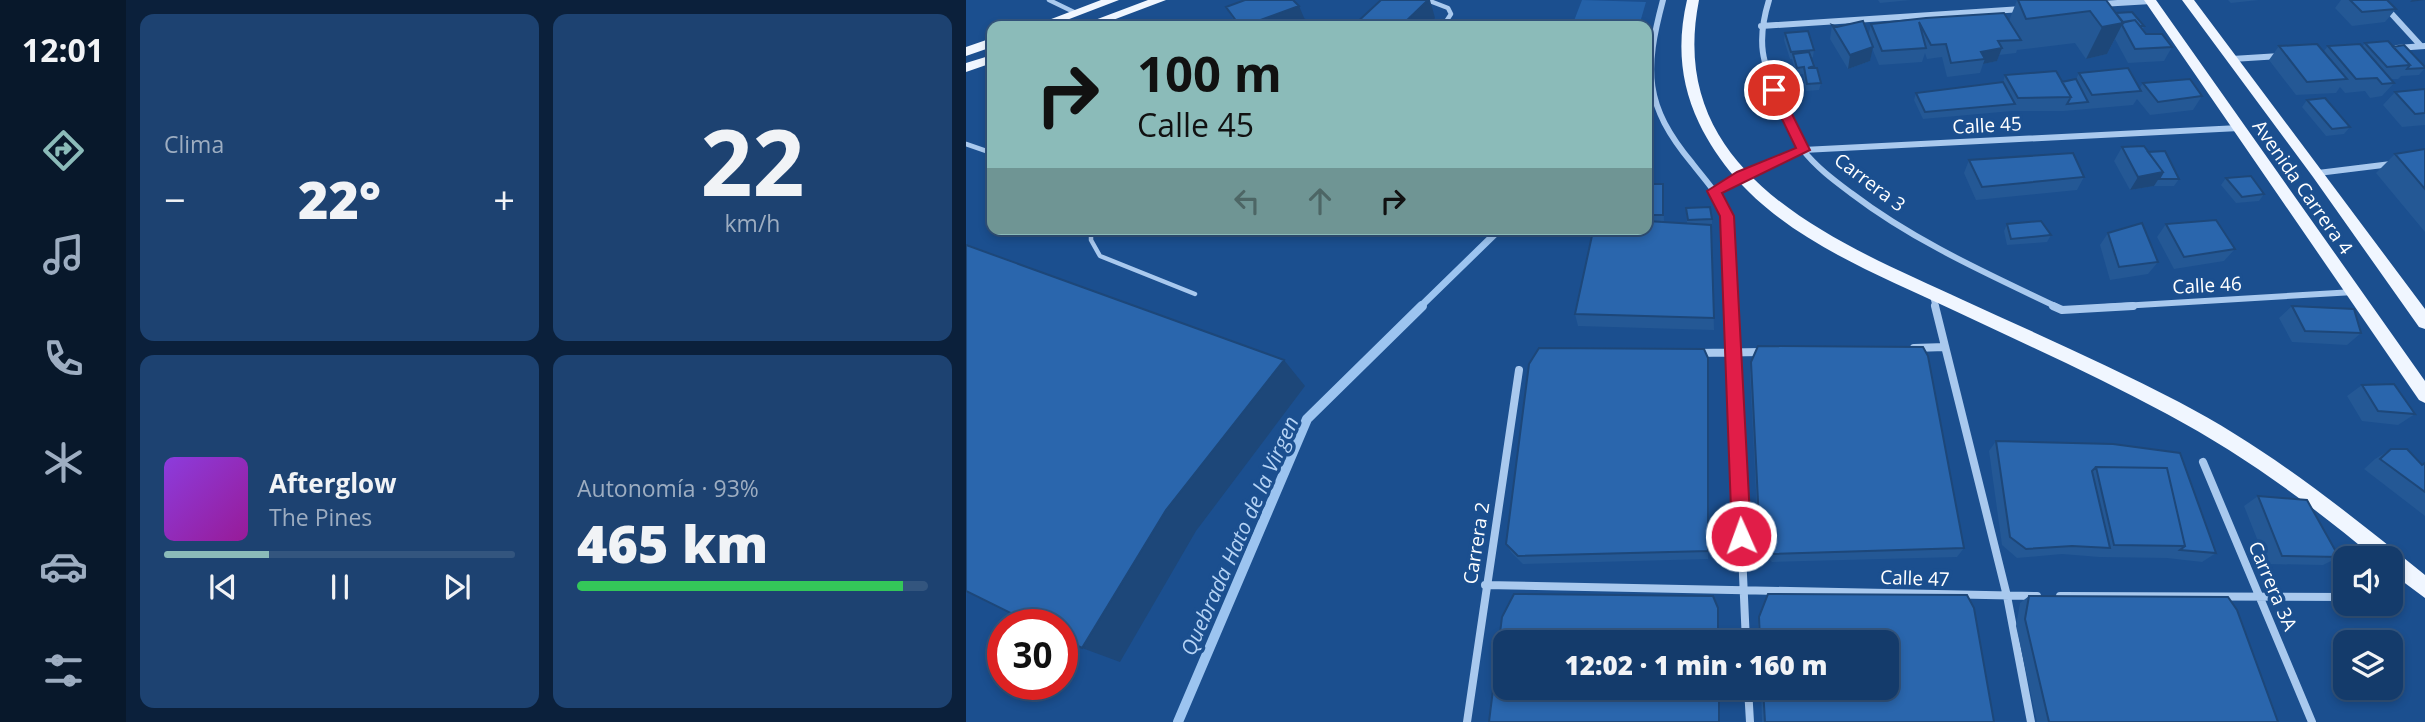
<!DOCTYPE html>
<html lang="es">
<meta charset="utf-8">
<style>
:root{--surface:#143b6b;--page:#1d4271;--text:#f1f3f6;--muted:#9dadc1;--line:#33557e;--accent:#8bbbb9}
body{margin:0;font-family:"Open Sans",sans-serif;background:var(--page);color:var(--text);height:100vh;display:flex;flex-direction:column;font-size:26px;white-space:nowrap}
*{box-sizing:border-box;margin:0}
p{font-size:23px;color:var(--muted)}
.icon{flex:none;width:38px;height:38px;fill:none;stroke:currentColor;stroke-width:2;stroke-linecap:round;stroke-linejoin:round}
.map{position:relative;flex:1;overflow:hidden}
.side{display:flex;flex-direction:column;gap:14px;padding:14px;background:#0b203b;width:840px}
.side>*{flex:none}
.hud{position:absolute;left:21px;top:21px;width:665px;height:214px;border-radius:14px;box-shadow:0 4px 10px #0003,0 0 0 2px var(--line);background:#8bbbb9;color:#111;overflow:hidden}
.tools{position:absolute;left:1367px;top:546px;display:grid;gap:14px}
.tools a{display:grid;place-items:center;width:70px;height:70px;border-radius:14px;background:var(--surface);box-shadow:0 4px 10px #0003,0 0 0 2px var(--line);font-size:35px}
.speed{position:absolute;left:21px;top:609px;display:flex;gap:14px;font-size:35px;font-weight:700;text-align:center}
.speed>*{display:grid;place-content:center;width:91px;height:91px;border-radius:50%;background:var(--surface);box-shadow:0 4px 10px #0003,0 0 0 2px var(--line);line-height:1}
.speed .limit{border:10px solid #d22;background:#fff;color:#111}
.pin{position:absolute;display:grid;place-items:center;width:60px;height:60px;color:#fff;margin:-30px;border:4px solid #fff;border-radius:50%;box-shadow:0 2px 7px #0007}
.me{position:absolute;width:77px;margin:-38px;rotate:358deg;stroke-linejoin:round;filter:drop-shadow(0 0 5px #0008)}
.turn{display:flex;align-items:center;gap:24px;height:147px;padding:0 35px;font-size:32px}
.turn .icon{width:91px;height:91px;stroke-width:2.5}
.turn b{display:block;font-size:49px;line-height:60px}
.lanes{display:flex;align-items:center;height:66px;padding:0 35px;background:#0003;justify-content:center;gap:35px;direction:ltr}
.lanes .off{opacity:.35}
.big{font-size:52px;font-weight:800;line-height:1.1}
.side .widget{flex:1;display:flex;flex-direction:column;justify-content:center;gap:10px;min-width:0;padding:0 24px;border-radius:14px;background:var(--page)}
.side .dial{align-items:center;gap:0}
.dial b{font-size:91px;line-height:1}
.song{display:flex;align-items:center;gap:21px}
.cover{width:84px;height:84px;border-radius:10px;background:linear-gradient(135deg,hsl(270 70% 55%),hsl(300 70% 35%))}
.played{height:7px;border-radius:4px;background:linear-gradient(90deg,var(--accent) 30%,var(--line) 30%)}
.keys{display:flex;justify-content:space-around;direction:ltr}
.heat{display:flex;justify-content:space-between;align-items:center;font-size:38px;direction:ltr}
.charge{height:10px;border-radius:5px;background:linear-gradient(90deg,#34c759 93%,var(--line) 0)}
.side .tiles{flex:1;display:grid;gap:14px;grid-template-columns:repeat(2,1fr)}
.trip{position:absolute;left:527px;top:630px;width:406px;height:70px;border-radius:14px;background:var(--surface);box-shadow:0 4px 10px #0003,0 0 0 2px var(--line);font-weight:800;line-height:70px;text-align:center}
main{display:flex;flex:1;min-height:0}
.tab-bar{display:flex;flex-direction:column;width:126px;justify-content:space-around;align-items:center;background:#08182b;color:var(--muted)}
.tab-bar .icon{width:49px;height:49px}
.tab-bar .on{color:var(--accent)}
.tab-bar b{font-size:32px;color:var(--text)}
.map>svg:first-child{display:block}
.green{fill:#2461a8}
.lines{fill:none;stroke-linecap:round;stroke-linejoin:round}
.stream-far1{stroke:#9cc4f0;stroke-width:7}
.stream{stroke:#9cc4f0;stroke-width:10}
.lane{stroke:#a9c9ee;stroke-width:4.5}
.street-far1{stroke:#a9c9ee;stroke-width:6}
.street{stroke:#a9c9ee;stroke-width:8}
.primary{fill:#f0f6ff;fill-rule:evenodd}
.wall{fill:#245895}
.shaded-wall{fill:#1d4779}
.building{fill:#2a66ad;stroke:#1d4779;stroke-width:2}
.route{fill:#e11d48;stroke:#92132f;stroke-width:2}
.labels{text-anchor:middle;stroke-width:7;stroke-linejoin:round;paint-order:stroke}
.street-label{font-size:19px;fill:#fff;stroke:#1b4f8f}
.water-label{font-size:21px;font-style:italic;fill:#b5d3f5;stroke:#1b4f8f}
</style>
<main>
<nav class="tab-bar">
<b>12:01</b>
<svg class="icon on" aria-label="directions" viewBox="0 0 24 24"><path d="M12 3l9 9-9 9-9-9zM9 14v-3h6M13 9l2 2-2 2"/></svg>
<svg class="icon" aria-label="music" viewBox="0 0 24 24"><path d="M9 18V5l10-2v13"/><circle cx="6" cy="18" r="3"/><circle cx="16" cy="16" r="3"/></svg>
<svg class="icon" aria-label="phone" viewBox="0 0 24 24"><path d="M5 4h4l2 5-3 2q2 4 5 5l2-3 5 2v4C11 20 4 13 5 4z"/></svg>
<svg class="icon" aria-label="climate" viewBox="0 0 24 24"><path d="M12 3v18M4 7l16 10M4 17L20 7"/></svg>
<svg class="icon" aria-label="car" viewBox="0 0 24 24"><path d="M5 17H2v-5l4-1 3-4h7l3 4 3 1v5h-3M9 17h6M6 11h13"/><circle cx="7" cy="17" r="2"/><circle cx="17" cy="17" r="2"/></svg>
<svg class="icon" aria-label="filters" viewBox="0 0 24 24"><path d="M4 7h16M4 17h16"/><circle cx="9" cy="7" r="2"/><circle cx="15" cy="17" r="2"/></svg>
</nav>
<section class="side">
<div class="tiles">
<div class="widget"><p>Clima</p>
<div class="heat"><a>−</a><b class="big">22°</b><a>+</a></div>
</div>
<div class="widget dial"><b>22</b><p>km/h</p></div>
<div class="widget">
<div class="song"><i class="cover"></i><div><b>Afterglow</b><p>The Pines</p></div></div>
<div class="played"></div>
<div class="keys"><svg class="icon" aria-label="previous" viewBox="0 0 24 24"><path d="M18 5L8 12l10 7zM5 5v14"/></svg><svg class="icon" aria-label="pause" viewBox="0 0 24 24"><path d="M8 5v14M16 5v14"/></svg><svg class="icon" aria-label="next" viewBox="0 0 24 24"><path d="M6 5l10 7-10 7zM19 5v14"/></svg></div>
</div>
<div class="widget"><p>Autonomía · 93%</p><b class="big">465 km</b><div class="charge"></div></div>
</div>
</section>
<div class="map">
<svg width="1459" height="722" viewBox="0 0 1459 722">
<rect width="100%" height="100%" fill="#1b4f8f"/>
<path class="green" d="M616 0 680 2 673 26H606Z"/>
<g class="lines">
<path class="stream-far1" d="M454 307 534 229"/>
<path class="stream" d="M212 722 341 419 456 306"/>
<path class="lane" d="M83 0 110 13
M461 0 482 8 485 14 477 26
M0 144 26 153
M125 229V240L134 256 229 294"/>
<path class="street-far1" d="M697 0C678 71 678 105 726 163 738 179 756 197 761 217 766 238 764 283 765 307
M803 0C790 42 796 63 814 102 822 117 827 137 837 150 850 167 869 181 885 193 948 241 1020 273 1091 307
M1413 0 1455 46
M1135 4 1185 1
M795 26 1056 9
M1431 48 1459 46
M1266 59 1314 56
M1352 173 1425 164
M748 191 837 150 1273 128
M966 293 970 307
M1139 307 1388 292"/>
<path class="street" d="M765 306 780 642
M969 306 1041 596 1065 722
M1087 306 1096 310 1167 306
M948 348 979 347
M731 353 796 352
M1237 462 1346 722
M519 585 1071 596
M1094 596 1379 597
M782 688 784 722
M501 722 553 370"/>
<path class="primary" d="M135 0H153L85 26H67Z
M182 0H200L131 26H113Z
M721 0H733C698 175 869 241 997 300 1069 333 1142 365 1213 402 1303 449 1380 511 1459 575V598L1424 572V558H1409C1343 503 1276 454 1201 414 1131 376 1059 344 987 310 891 265 782 225 733 123 714 83 711 43 721 0Z
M1178 0H1190L1459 381V403L1453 400Z
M1216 0H1228L1459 309V329L1453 327 1347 177Z
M26 38V47L0 56V47Z
M26 55V63L0 72V63Z"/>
</g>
<path class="wall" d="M912 0H945L914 3Z
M1050 0H1140L1150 13 1178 26 1177 29 1180 34 1206 47 1198 61 1162 63 1149 39 1141 54 1120 59 1109 43 1051 50 1050 53 1033 55 1031 61 1017 64 1014 73 981 77 976 57 961 59 959 53 956 62 913 65 906 48 904 61 882 69 864 39 866 25 871 27 902 36 905 24 1043 21 1051 0Z
M1262 0H1293L1265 3Z
M1375 0H1421L1430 9 1419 22 1386 26 1369 8Z
M260 7 339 20 322 26H271Z
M819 33 848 50 847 57 845 58 848 68 855 83 853 90 840 91 837 74 830 75 826 59H824L818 40Z
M1399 43 1427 47 1459 68 1453 75 1435 76 1432 79H1425L1428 83 1416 96 1404 98 1399 91 1379 93 1374 87 1370 93 1330 95 1303 60 1313 46 1358 51 1362 46 1396 47Z
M1113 73 1173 89 1177 83 1236 96 1227 110 1184 115 1171 99 1167 105 1098 111H1046L957 119 948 100 950 93 1037 82 1039 75 1096 82 1110 79Z
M1459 89V125L1436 127 1417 105 1429 92Z
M1341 100 1384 127 1378 134 1360 136 1336 107Z
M1156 147 1182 152 1213 179 1208 186H1188L1164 190 1148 161Z
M1459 149V232L1410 173 1429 154Z
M1003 160 1118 177 1111 190 1010 200 998 173Z
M1260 178 1298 194 1293 201 1270 203 1255 185Z
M681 184H697L698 222 721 224 720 208 746 219V225H745L748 330 612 326 609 314 638 229H663L643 231 672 232 681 229Z
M1041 224 1085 235 1081 242 1041 245 1038 231Z
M1200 224 1269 249 1258 261 1208 269 1191 237Z
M1142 233 1192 262 1182 274 1144 280 1134 245Z
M1326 306 1395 333 1381 345 1326 342 1313 318Z
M742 358V559L557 564 545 552 540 544Z
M785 362 998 548 991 557 806 562 793 550 784 374Z
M1396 385 1449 414 1432 425 1396 421 1381 396Z
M1030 441 1147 444 1250 553 1236 562 1201 558 1133 557 1096 554 1051 558 1036 545 1023 451Z
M1425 449 1456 465 1459 463V516L1398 469 1409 459Z
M1292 496 1373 557 1357 565 1301 564 1278 506Z
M802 594 1001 595 1008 608 1028 722H796L795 688H920V642H792V624Z
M1063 596 1312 722H1071L1050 626 1054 603Z"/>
<path class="shaded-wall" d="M462 0H464L469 18 461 26H435Z
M1446 0H1459L1444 2Z
M333 6 339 20 322 26H278Z
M1157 23 1141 54 1120 59 1136 27Z
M907 47 904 61 882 69 884 55Z
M1036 48 1031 61 1017 64 1019 59 1015 52Z
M1197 172 1188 186 1164 190 1172 177Z
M318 360 339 386 230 531 154 662 116 648 200 510Z"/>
<path class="building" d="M279 0H327L333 6 278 26H274L260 7Z
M415 0H462L435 26H387Z
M1052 0H1140L1157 23 1136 27 1124 11 1060 19Z
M1384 0H1421L1430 9 1396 12Z
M1166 12 1178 26H1174L1169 20 1157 22 1150 13Z
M1038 13 1055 40 1032 41 1036 48 1015 52 1019 59 985 63 980 44 965 45 953 22 960 48 916 51 905 24 960 18Z
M336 19 360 26H327Z
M1169 20 1180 34H1196L1206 47 1169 49 1156 25 1157 23H1155Z
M897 21 907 47 884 55 866 25 871 27Z
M842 31 848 50 825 52 819 33Z
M1422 41 1444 65 1421 67 1399 43Z
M1351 44 1381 79 1341 82 1313 46Z
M1394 44 1428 83 1416 84 1411 78 1390 79 1362 46Z
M1438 45 1459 67V68L1441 69 1444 65 1427 47Z
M843 52 848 66 842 68H851L855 83 841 84 838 67 831 68 827 54Z
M1162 68 1175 91 1126 95 1113 73Z
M1090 71 1105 97 1052 98 1039 75Z
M1110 79 1122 102 1101 104 1105 97 1096 82Z
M1224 79 1236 96 1192 102 1177 83Z
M1037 82 1049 104 959 112 950 93Z
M1459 89V113L1449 114 1429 92Z
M1359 98 1384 127 1366 129 1341 100Z
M1178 146 1197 172 1172 177 1156 147Z
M1459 149V189L1429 154Z
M1199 151 1213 179H1193L1197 172 1182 152Z
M1107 153 1118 177 1016 187 1003 160Z
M1285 176 1298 194 1276 197 1260 178Z
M681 184H697V215H681Z
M744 207 746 219 722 220 720 208Z
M1250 220 1269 249 1218 257 1200 224Z
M681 221 745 225 748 318 609 314 627 231 672 232 673 229H681Z
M1075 221 1085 235 1045 239 1041 224Z
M1176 223 1192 262 1153 267 1142 233Z
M0 245 318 360 200 510 116 648 96 638V625H69L0 591Z
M1326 306 1388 309 1395 333 1339 331Z
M792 346 957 347 962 356 998 548 808 554 794 541 785 362Z
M573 348 738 349 742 358V551L552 556 540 544 563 364Z
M1428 384 1449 414 1412 411 1396 385Z
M1030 441 1147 444 1214 453 1250 553 1214 550 1219 546 1201 468 1130 467 1126 471 1144 548 1106 546 1060 549 1044 537Z
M1425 449H1441L1456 465 1459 463V492L1414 459Z
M1130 467 1201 468 1219 546 1148 545Z
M1292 496 1341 500 1373 557 1316 556Z
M548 594 747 596 752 608V642H539V688H753V722H523L536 617Z
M802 594 1001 595 1008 608 1028 722H799L797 688H920V642H794L793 617Z
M1063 596 1262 597 1271 610 1312 722H1083L1059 619Z"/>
<path class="route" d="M808 86 814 90 844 150 756 193 768 216 785 536 782 542 775 545 769 542 766 536 754 216 741 191 771 172 830 148 802 90Z"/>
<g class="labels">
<g class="street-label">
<text transform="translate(1021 125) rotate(-3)" y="7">Calle 45</text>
<text transform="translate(904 182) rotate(37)" y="7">Carrera 3</text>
<text transform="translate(1337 187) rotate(55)" y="7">Avenida Carrera 4</text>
<text transform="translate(1241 285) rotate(-3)" y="7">Calle 46</text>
<text transform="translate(510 543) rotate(-81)" y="7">Carrera 2</text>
<text transform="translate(949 578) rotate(2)" y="7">Calle 47</text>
<text transform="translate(1307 586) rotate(67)" y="7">Carrera 3A</text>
</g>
<g class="water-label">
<text transform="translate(274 536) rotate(-66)" y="7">Quebrada Hato de la Virgen</text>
</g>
</g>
</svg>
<div class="tools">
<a><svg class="icon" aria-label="sound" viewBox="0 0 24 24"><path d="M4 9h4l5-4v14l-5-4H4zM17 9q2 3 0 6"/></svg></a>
<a><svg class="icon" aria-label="layers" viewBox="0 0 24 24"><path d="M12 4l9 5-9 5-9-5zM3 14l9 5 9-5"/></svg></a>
</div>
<div class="speed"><div class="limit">30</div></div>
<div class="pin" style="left:808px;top:90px;background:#d93025"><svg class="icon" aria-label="arrive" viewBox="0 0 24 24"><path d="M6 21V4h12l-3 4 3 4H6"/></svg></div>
<svg class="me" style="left:775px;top:536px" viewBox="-20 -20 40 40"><circle r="17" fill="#e11d48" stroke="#fff" stroke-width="3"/><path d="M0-11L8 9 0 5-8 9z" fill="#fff"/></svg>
<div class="trip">12:02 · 1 min · 160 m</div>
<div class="hud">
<div class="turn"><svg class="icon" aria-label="right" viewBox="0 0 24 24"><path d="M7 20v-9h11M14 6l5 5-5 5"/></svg><div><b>100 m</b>Calle 45</div></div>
<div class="lanes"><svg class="icon off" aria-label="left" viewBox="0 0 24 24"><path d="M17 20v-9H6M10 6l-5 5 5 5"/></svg><svg class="icon off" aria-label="ahead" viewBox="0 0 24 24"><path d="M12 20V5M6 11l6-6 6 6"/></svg><svg class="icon" aria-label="right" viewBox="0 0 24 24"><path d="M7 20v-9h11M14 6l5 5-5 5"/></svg></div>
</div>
</div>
</main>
